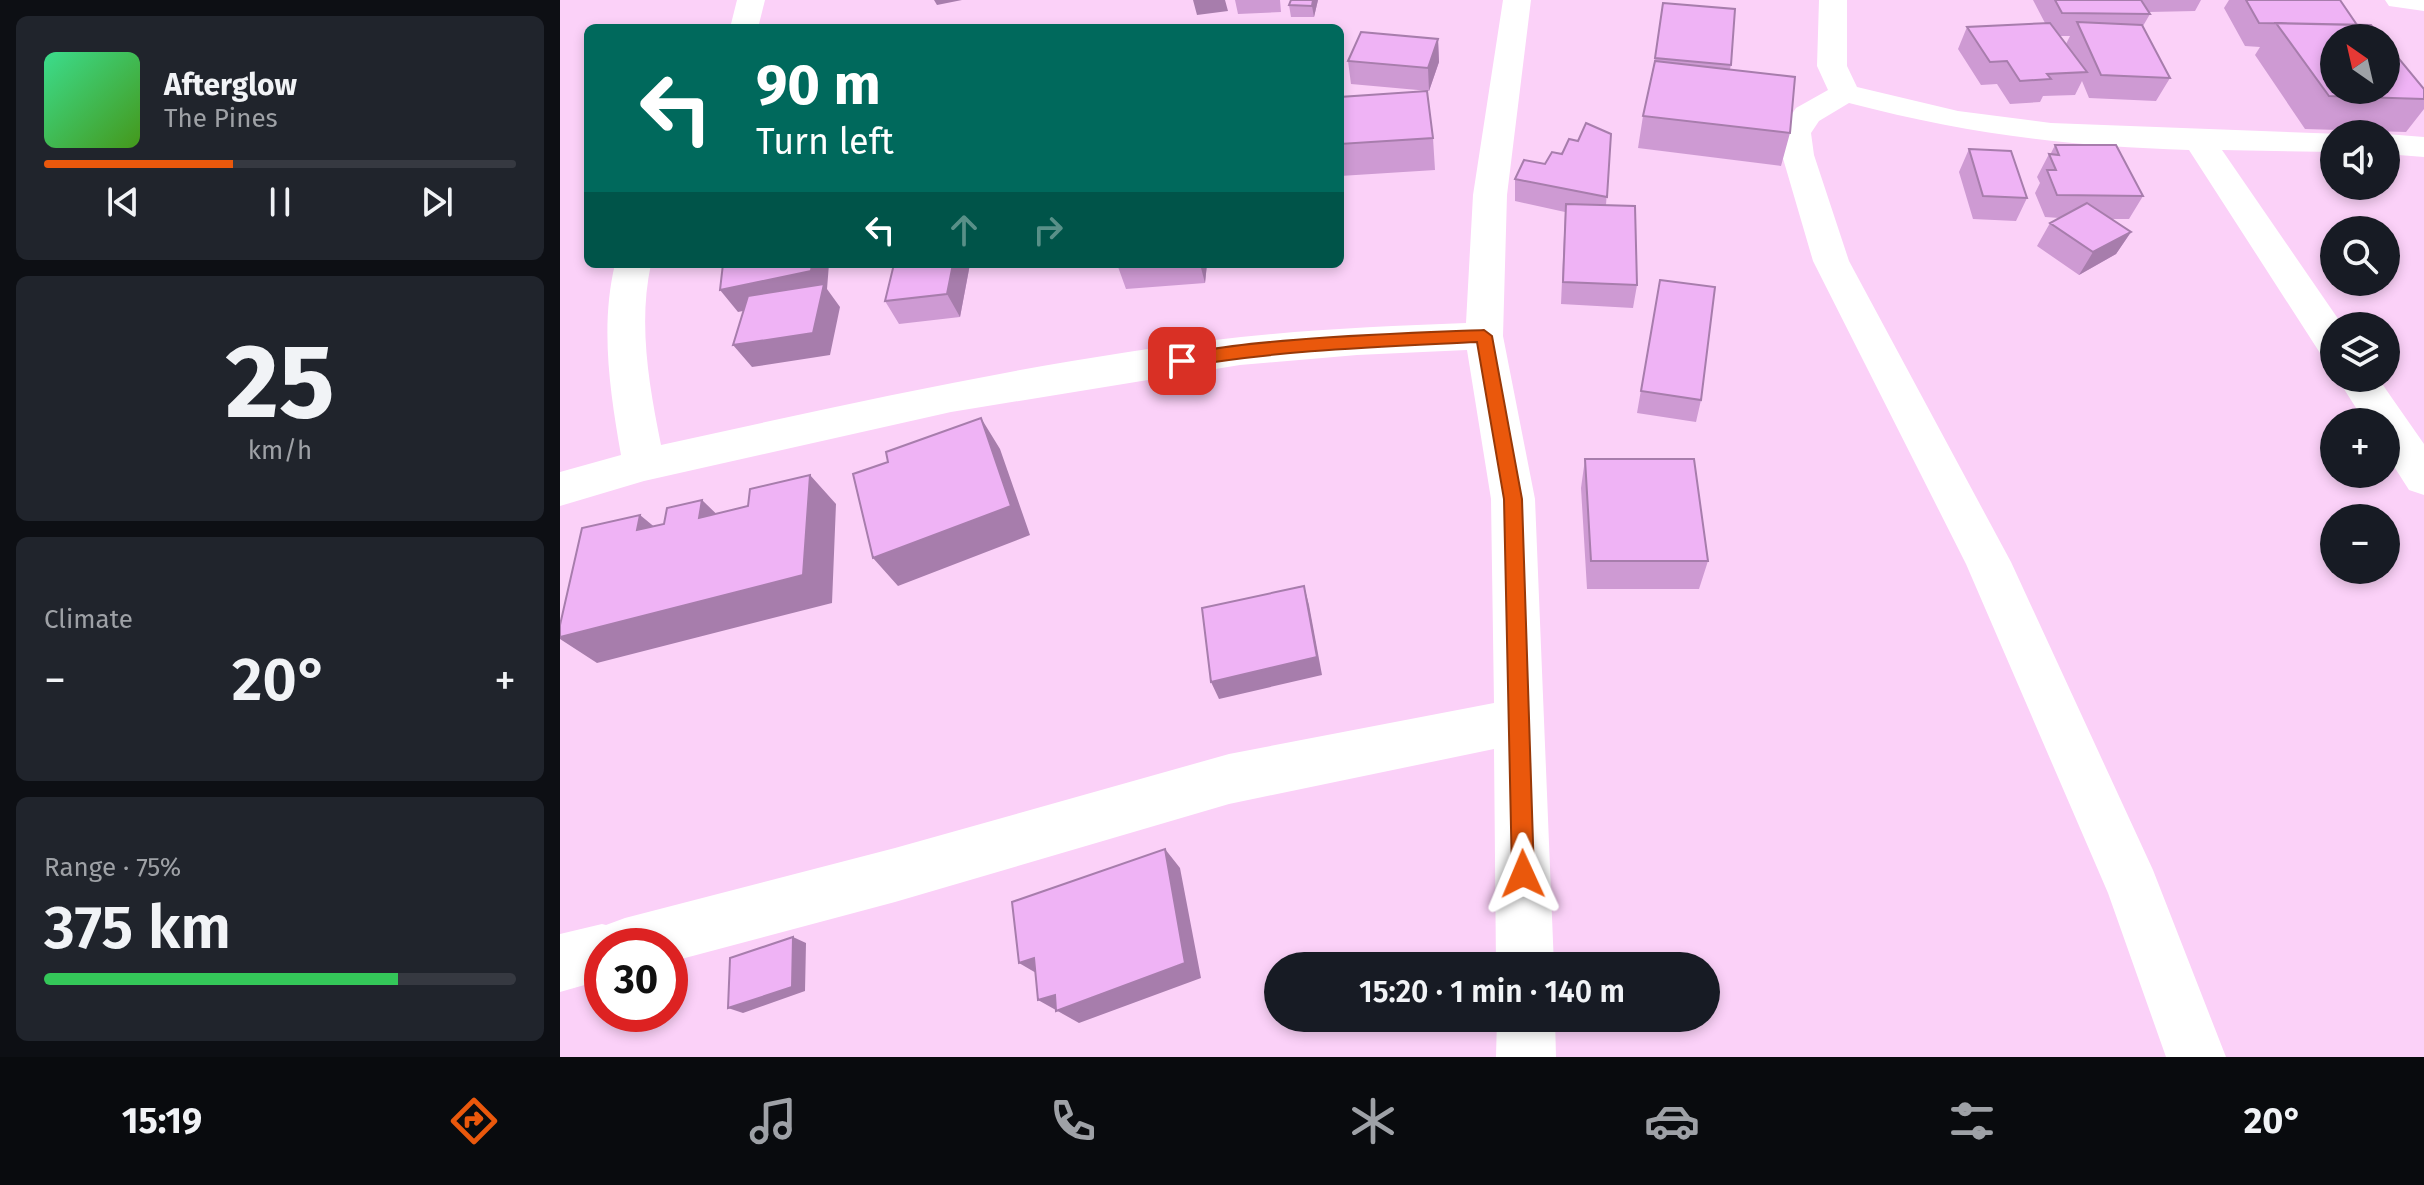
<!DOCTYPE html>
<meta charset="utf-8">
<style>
:root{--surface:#171b24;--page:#20242c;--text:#f1f3f6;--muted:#9ea1a6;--line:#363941;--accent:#ea580c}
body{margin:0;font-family:"Fira Sans",sans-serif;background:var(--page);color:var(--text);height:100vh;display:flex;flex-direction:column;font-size:30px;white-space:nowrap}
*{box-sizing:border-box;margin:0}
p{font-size:26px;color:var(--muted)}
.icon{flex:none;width:44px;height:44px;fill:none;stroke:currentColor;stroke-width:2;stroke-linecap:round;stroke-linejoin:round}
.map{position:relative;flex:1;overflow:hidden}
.details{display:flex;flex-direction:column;gap:16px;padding:16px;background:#0d0f14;width:560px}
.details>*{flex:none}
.banner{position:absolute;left:24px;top:24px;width:760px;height:244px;border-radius:12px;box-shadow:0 4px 12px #0003;background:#00695c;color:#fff;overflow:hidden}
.needle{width:52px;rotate:326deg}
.tools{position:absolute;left:1760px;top:24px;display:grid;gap:16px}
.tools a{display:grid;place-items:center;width:80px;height:80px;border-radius:50%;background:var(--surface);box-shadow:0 4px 12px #0003;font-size:40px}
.speed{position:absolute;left:24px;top:928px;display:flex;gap:16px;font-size:40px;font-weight:700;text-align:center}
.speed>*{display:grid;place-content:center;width:104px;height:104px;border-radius:50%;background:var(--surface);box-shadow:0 4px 12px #0003;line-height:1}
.speed .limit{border:12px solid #d22;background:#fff;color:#111}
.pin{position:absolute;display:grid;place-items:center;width:68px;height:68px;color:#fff;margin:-34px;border-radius:16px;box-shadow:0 4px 12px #0006}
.me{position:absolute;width:88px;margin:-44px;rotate:359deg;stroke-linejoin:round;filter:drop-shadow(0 0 6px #0008)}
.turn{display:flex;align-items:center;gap:28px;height:168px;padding:0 40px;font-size:36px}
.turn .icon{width:104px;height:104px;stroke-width:2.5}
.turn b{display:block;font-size:56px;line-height:68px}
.lanes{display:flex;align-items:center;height:76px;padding:0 40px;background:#0003;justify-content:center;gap:40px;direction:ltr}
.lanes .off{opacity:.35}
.big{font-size:60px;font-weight:600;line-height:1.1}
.details .widget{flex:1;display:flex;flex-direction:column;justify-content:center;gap:12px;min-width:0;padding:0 28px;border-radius:12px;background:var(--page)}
.details .dial{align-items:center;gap:0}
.dial b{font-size:104px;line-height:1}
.song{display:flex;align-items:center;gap:24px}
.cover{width:96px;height:96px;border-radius:12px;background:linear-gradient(135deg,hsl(150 70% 55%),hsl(100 70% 35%))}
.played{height:8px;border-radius:4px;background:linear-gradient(90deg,var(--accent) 40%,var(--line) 40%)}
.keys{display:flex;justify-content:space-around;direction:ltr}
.heat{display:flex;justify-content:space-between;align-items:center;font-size:44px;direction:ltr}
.charge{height:12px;border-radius:6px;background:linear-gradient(90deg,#34c759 75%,var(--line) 0)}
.trip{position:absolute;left:704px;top:952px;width:456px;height:80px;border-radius:40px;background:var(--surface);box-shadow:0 4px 12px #0003;font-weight:600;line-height:80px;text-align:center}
.menu{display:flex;height:128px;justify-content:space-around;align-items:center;background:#090b0e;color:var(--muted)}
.menu .icon{width:56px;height:56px}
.menu .selected{color:var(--accent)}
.menu b{font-size:36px;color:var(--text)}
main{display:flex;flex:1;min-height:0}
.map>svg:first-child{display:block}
.residential{fill:#fbd1f8;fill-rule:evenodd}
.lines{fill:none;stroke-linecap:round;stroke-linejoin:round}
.minor{fill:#fff;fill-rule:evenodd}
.wall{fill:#ce9ad3;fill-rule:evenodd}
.shaded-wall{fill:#a77dac}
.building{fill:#efb3f5;stroke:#a77dac;stroke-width:2}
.route{fill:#ea580c;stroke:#983908;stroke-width:2}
</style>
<main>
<section class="details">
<div class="widget">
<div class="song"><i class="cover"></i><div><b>Afterglow</b><p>The Pines</p></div></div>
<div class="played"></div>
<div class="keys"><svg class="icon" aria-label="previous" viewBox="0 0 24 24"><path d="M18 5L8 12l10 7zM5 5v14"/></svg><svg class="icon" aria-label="pause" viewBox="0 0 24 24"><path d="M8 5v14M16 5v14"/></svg><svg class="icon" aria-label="next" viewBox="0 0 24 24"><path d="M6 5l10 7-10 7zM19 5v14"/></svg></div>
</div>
<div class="widget dial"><b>25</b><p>km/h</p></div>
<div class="widget"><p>Climate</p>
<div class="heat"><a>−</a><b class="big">20°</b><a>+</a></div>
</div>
<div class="widget"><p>Range · 75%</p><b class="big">375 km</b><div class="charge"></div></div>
</section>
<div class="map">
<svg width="1864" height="1057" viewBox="0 0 1864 1057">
<rect width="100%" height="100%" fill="#feddfa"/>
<path class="residential" d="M0 0H1864V1057H0ZM28 28H780V264H28ZM1774 38H1826V90H1774ZM1774 134H1826V186H1774ZM1774 230H1826V282H1774ZM1774 326H1826V378H1774ZM1774 422H1826V474H1774ZM1774 518H1826V570H1774ZM42 946H110V1014H42ZM718 966H1146V1018H718Z"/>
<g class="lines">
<path class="minor" d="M177 0H205L198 28H170Z
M943 0H971L947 195 943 336 975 499 994 966H936L934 749 669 804 335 902 110 962V946H42V980L0 992V934L42 924 46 925 65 918 335 848 669 754 934 703 931 499 907 350 797 355 680 365 391 412 84 481 0 506V472L61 455C50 392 40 327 55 264H91C78 324 89 385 101 445 293 403 485 359 681 337 756 329 831 326 906 323L913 195Z
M1259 0H1287V66L1297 87 1398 111 1491 123 1781 134H1774V152L1662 150 1783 326H1774V357L1760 353 1629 150C1508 146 1407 134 1289 103L1259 121 1251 133 1254 155 1289 261 1451 562 1593 870 1666 1057H1606L1548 893 1406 564 1253 261 1222 155 1219 133 1236 108 1268 90 1257 66Z
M1825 0H1864V11L1829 6Z
M1826 134 1864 137V157L1826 154Z
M1777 378H1818L1864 444V495L1849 490 1826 454V422H1805Z
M937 1018H995L996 1057H936Z"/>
</g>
<path class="wall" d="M675 0H720L721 12 678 14Z
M758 0 754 17H731L729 5Z
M1473 0H1641L1635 11 1589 12 1590 14 1583 26 1610 78 1596 101 1529 98 1522 81 1515 95 1483 96 1480 102 1450 104 1437 84 1421 85 1398 49 1407 27 1485 23ZM1500 36H1510L1506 44Z
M1669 0H1780L1797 25 1864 89V109L1846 132 1745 129 1695 55 1700 47 1685 46 1664 8Z
M1103 3 1171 65 1170 69 1230 133 1221 166 1078 148 1083 116 1094 63Z
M878 39 879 62 869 91 791 84 788 61Z
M780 97 873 138 875 170 780 176Z
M1051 134 1046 205 1077 285 1073 308 1001 304 1005 212 955 201V179L985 164 1018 141Z
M1495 145 1583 196 1569 219H1551L1571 232 1556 254 1519 275 1477 246 1490 223 1500 218 1485 217 1475 193 1480 183 1477 177 1489 154 1490 155Z
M1409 149 1467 198 1456 221 1413 219 1399 172Z
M410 264 400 317 339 324 325 301Z
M557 264H647L645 283 566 289Z
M1100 280 1141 400 1136 422 1077 413Z
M1025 459 1148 561 1139 589H1027L1021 488Z"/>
<path class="shaded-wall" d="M374 0H402L377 5Z
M633 0H665L668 11 637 15Z
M753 0H758L754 17 752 6Z
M878 39 879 62 869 91 868 68Z
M1571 232 1556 254 1519 275 1533 252Z
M252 264H269L267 289 280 307 270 355 192 367 173 345 262 295 178 312 160 290Z
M393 264H410L400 317 387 294Z
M640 264H647L645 283Z
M421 418 440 449 470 535 338 586 313 558Z
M250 475 276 504 272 603 37 663 0 639V637Z
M142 500 172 529 139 518Z
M80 515 114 543 77 530Z
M744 586 749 605 762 675 659 699 651 682Z
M605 849 620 868 641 978 519 1023 478 1000 495 995Z
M233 937 246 943 245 991 183 1013 168 1008Z
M474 958 483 977 459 963Z"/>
<path class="building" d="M731 0H753L752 6 729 5Z
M1495 0H1581L1590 14 1502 13Z
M1686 0H1780L1797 25 1699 23Z
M1103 3 1175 9 1171 65 1095 58Z
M1517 22 1582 25 1610 78 1541 75Z
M1490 23 1527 72 1487 74 1491 79 1460 81 1447 61 1430 62 1407 27Z
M1716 23 1811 25 1822 38H1774V90H1826V43L1864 89V99L1769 96Z
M801 32 878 39 868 68 788 61Z
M1095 61 1235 77 1230 133 1083 116Z
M867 91 873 138 780 144V97Z
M1026 123 1051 134 1047 197 955 179 964 160 985 164 992 152 1002 154 1009 139 1018 141Z
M1495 145H1556L1583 196 1497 195 1487 170H1496L1489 154 1499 155Z
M1409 149 1451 151 1467 198 1423 196Z
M1527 203 1571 232 1533 252 1490 223Z
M1006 204 1075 206 1077 285 1003 282Z
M163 264H252L251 271 160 290Z
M334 264H393L387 294 325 301Z
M557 264H587L557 266Z
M1100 280 1155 287 1141 400 1081 391Z
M264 284 253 333 173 345 188 296Z
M421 418 451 506 313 558 293 474 328 462 326 452Z
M1025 459H1134L1148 561H1031Z
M250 475 243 575 0 637V625L22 528 80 515 77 530 104 524 107 508 142 500 139 518 188 506 190 489Z
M744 586 757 657 651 682 642 608Z
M605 849 625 963 496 1011 495 995 478 1000 474 958 459 963 452 902Z
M233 937 232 987 168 1008 170 958Z"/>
<path class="route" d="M924 330 932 336 962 499 974 874 971 882 963 885 955 882 952 874 944 499 917 342C818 347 720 350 622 367L614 361C632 339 881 332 924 330Z"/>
</svg>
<div class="tools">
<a><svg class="needle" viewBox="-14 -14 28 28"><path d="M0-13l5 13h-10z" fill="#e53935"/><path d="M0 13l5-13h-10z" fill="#9ea1a6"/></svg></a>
<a><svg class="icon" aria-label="sound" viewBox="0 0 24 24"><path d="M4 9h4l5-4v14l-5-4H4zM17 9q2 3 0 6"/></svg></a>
<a><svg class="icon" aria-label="search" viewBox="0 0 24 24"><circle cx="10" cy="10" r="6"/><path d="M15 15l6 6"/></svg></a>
<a><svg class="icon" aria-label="layers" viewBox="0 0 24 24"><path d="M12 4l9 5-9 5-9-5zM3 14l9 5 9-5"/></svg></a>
<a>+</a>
<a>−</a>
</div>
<div class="speed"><div class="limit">30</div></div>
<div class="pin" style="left:622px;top:361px;background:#d93025"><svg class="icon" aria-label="arrive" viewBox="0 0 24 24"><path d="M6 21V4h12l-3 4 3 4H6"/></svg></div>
<svg class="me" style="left:963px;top:874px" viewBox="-20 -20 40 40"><path d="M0-17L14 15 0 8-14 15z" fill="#ea580c" stroke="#fff" stroke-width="4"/></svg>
<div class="trip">15:20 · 1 min · 140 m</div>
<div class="banner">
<div class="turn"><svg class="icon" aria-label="left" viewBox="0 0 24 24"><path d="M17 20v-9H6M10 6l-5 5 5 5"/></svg><div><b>90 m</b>Turn left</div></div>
<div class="lanes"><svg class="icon" aria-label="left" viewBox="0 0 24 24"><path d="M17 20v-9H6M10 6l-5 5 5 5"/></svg><svg class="icon off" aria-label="ahead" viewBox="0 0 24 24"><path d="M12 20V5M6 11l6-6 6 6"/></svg><svg class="icon off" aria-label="right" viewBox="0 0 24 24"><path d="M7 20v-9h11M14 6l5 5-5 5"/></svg></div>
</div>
</div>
</main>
<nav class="menu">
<b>15:19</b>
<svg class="icon selected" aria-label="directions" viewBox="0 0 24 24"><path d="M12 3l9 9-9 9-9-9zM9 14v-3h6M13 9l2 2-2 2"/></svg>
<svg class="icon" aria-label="music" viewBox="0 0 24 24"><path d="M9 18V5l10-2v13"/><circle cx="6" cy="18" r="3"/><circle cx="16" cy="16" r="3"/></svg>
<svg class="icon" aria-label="phone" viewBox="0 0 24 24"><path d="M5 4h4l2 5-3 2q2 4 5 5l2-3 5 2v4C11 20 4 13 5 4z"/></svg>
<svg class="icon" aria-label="climate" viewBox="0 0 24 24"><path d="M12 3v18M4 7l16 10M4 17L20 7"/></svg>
<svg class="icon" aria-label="car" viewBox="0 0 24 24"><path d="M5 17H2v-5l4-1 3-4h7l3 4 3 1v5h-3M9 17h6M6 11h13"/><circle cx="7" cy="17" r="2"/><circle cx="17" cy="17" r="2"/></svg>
<svg class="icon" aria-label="filters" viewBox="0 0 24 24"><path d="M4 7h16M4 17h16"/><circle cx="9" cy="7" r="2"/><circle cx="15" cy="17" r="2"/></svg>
<b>20°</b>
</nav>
